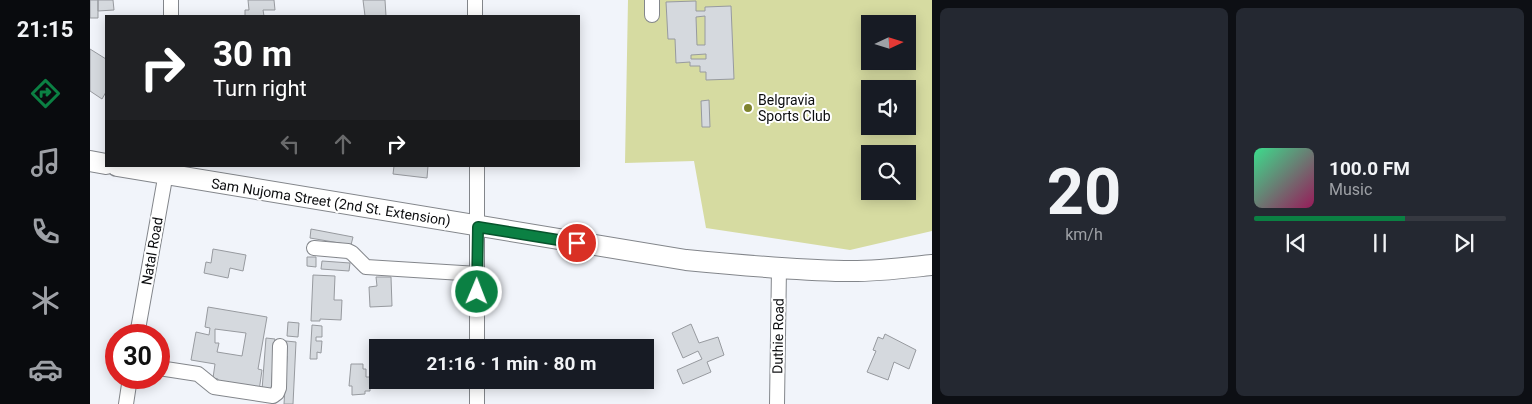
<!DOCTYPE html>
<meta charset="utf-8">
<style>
:root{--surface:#171b24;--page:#242831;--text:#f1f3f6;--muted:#9ea1a6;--line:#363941;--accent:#0b8043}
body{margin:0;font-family:Roboto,sans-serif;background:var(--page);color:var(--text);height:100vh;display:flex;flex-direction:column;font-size:19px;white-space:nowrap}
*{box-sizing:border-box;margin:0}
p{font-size:16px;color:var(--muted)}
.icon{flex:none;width:28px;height:28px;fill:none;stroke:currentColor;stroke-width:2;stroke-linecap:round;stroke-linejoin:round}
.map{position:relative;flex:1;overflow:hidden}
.drawer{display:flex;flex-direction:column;gap:8px;padding:8px;background:#0d0f14;width:600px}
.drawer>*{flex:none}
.hud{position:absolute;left:15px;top:15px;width:475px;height:152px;border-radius:0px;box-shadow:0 2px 12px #0003;background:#202124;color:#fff;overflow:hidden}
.needle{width:32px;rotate:86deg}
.fabs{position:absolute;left:771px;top:15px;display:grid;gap:10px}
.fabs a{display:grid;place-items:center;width:55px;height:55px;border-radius:0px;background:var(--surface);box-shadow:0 2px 12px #0003;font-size:25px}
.speed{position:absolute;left:15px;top:324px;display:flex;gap:10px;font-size:25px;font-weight:700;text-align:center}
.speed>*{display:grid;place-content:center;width:65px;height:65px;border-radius:50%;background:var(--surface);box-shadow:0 2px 12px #0003;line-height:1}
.speed .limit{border:8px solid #d22;background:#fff;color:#111}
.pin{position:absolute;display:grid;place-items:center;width:42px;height:42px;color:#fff;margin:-21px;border:2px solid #fff;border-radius:50%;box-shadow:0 1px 5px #0007}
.me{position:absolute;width:55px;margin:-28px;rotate:1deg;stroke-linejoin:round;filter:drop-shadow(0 0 4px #0008)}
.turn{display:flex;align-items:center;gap:18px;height:105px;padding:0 25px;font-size:22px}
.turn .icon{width:65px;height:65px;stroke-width:2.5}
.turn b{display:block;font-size:35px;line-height:42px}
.lanes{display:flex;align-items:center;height:48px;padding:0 25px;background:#0003;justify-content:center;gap:25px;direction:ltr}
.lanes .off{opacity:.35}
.drawer .widget{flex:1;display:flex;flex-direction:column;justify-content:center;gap:8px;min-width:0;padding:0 18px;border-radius:8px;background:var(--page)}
.drawer .dial{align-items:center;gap:0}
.dial b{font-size:65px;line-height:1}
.song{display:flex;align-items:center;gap:15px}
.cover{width:60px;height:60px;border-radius:8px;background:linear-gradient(135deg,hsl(150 70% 55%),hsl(330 70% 35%))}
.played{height:5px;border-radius:2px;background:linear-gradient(90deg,var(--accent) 60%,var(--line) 60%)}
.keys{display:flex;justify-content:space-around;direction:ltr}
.drawer .tiles{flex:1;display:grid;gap:8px;grid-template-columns:repeat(2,1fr)}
.trip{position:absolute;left:279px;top:339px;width:285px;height:50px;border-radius:0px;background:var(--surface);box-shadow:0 2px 12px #0003;font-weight:700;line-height:50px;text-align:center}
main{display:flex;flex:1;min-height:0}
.dock{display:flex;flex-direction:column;width:90px;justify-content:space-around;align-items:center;background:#090b0e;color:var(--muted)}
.dock .icon{width:35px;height:35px}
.dock .active{color:var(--accent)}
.dock b{font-size:22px;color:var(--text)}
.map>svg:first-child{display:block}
.green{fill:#d6dba1;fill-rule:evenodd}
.building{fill:#d5d9de;stroke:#979a9f;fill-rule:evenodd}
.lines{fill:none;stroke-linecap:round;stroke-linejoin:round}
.minor-casing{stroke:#83868b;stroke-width:16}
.highway-casing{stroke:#83868b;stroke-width:22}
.minor{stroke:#fff;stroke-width:14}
.highway{stroke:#fff;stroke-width:20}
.route-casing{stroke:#07532c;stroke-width:12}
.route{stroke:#0b8043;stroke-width:9}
.poi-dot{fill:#7f842e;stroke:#fff;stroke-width:2}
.labels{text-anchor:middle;stroke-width:4;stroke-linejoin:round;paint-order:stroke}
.poi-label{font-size:14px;fill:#0b0c0e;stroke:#fff;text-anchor:start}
.street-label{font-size:14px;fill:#0b0c0e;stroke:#fff}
</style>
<main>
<nav class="dock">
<b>21:15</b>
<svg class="icon active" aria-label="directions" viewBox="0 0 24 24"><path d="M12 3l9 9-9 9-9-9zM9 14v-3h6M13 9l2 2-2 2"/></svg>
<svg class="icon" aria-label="music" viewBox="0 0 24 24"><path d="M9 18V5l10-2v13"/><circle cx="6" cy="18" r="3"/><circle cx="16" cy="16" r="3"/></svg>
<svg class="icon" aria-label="phone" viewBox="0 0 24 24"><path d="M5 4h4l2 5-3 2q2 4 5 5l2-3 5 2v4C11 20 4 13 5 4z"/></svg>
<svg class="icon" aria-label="climate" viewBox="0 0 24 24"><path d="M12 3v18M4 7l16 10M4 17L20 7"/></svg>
<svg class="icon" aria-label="car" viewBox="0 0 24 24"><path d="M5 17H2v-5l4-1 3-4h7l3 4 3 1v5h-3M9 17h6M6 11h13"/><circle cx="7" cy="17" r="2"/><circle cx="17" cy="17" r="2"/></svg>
</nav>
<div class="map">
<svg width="842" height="404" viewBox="0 0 842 404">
<rect width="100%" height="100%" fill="#f1f4fa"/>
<path class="green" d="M538 0H842V231L760 250 616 228 604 161 535 163ZM780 24H818V61H780ZM780 89H818V126H780ZM780 154H818V191H780Z"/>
<path class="building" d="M0 0H8V18H0Z
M8 0H23L24 10 8 11Z
M158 0H184L185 10H173L174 16H155V10H159Z
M273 0H295L296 16H275Z
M606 1V11H615V7L641 6 644 79 616 80V72H610V66H600V62L586 63 585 39H578L576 2ZM615 16V45H607L606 17ZM616 54V59H601V55Z
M0 49 16 59V92L12 99 0 91Z
M619 100 620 127H612L611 101Z
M304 166H338L337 178 303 174Z
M221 229 263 237 261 245 220 238Z
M123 249 156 255 153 271 140 268 138 278 114 273 116 262 121 263Z
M217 257H226V267L217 266Z
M232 261 260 263 259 271 231 269Z
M223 275 245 276 244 300H252L251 320 230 319V321H221Z
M286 277H301L302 306 280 307 279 287 287 286Z
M118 307 177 317 168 369 172 370 169 391 128 384V379L123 378 125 364 101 360 106 332 119 335 120 328 115 327ZM125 329 156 333 152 356 127 352 129 343H125Z
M198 322 209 323 208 337 197 336Z
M601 324 609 343 628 337 634 355 617 362 621 372 593 384 587 370 612 359 608 351 593 358 582 333Z
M222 325 232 326V337H226V341H232L231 353 227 352V359H220Z
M795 334 826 350 819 369 804 362 798 380 777 372 786 351 783 350 788 337 793 339Z
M176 338 185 339 181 391 172 390Z
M196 341 206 342 203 404H194L197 356 195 355Z
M261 364H273V369H276V377H280V391H275V394L262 395V386H259Z"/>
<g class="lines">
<g class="minor-casing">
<path id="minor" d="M385 0V16
M562 0V15
M81 16V0
M387 166V348
M224 248 258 251 262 253 276 267 388 274
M47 335 77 167
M69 368 108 374 124 387 183 396 187 393 189 388 190 346
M36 404 40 378
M387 404V380
M687 404 689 268"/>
</g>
<g class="highway-casing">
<path id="highway" d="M0 161 16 164
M27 166 596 260C648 265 701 270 754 271 783 272 813 268 842 265"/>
</g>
<use href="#minor" class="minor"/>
<use href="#highway" class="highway"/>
</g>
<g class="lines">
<g class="route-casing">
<path id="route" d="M387 292 388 227 487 243"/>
</g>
<use href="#route" class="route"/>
</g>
<circle class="poi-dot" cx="658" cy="108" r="5"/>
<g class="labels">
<g class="poi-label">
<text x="668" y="105">Belgravia<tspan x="668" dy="16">Sports Club</tspan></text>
</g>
<g class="street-label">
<text transform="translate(241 202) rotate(9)" y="5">Sam Nujoma Street (2nd St. Extension)</text>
<text transform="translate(62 251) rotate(-80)" y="5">Natal Road</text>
<text transform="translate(688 336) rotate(-89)" y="5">Duthie Road</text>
</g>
</g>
</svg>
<div class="fabs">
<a><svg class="needle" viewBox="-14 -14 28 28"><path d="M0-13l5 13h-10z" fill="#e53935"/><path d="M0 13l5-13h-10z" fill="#9ea1a6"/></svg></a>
<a><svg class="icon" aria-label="sound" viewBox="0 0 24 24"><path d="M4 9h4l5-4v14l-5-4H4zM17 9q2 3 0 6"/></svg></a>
<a><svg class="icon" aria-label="search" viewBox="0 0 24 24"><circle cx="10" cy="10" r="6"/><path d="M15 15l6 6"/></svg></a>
</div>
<div class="speed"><div class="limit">30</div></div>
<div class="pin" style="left:487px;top:243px;background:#d93025"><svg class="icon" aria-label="arrive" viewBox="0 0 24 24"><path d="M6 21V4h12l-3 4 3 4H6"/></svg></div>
<svg class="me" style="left:387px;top:292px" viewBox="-20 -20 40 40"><circle r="17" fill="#0b8043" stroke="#fff" stroke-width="3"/><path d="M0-11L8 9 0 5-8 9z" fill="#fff"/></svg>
<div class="trip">21:16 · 1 min · 80 m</div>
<div class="hud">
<div class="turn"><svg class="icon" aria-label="right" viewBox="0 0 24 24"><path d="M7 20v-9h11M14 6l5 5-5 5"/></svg><div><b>30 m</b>Turn right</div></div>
<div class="lanes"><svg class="icon off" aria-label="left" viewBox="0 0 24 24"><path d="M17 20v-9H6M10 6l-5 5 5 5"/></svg><svg class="icon off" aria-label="ahead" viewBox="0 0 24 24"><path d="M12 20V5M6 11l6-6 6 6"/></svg><svg class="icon" aria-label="right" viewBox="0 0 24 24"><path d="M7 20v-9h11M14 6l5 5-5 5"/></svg></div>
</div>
</div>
<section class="drawer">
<div class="tiles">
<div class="widget dial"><b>20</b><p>km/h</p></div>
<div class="widget">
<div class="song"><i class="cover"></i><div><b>100.0 FM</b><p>Music</p></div></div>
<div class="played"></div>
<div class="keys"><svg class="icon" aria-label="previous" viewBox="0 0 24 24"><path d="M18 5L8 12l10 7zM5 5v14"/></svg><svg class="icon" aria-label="pause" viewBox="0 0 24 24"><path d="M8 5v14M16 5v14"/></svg><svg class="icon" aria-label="next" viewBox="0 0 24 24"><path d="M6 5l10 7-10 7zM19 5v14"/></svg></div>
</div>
</div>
</section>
</main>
